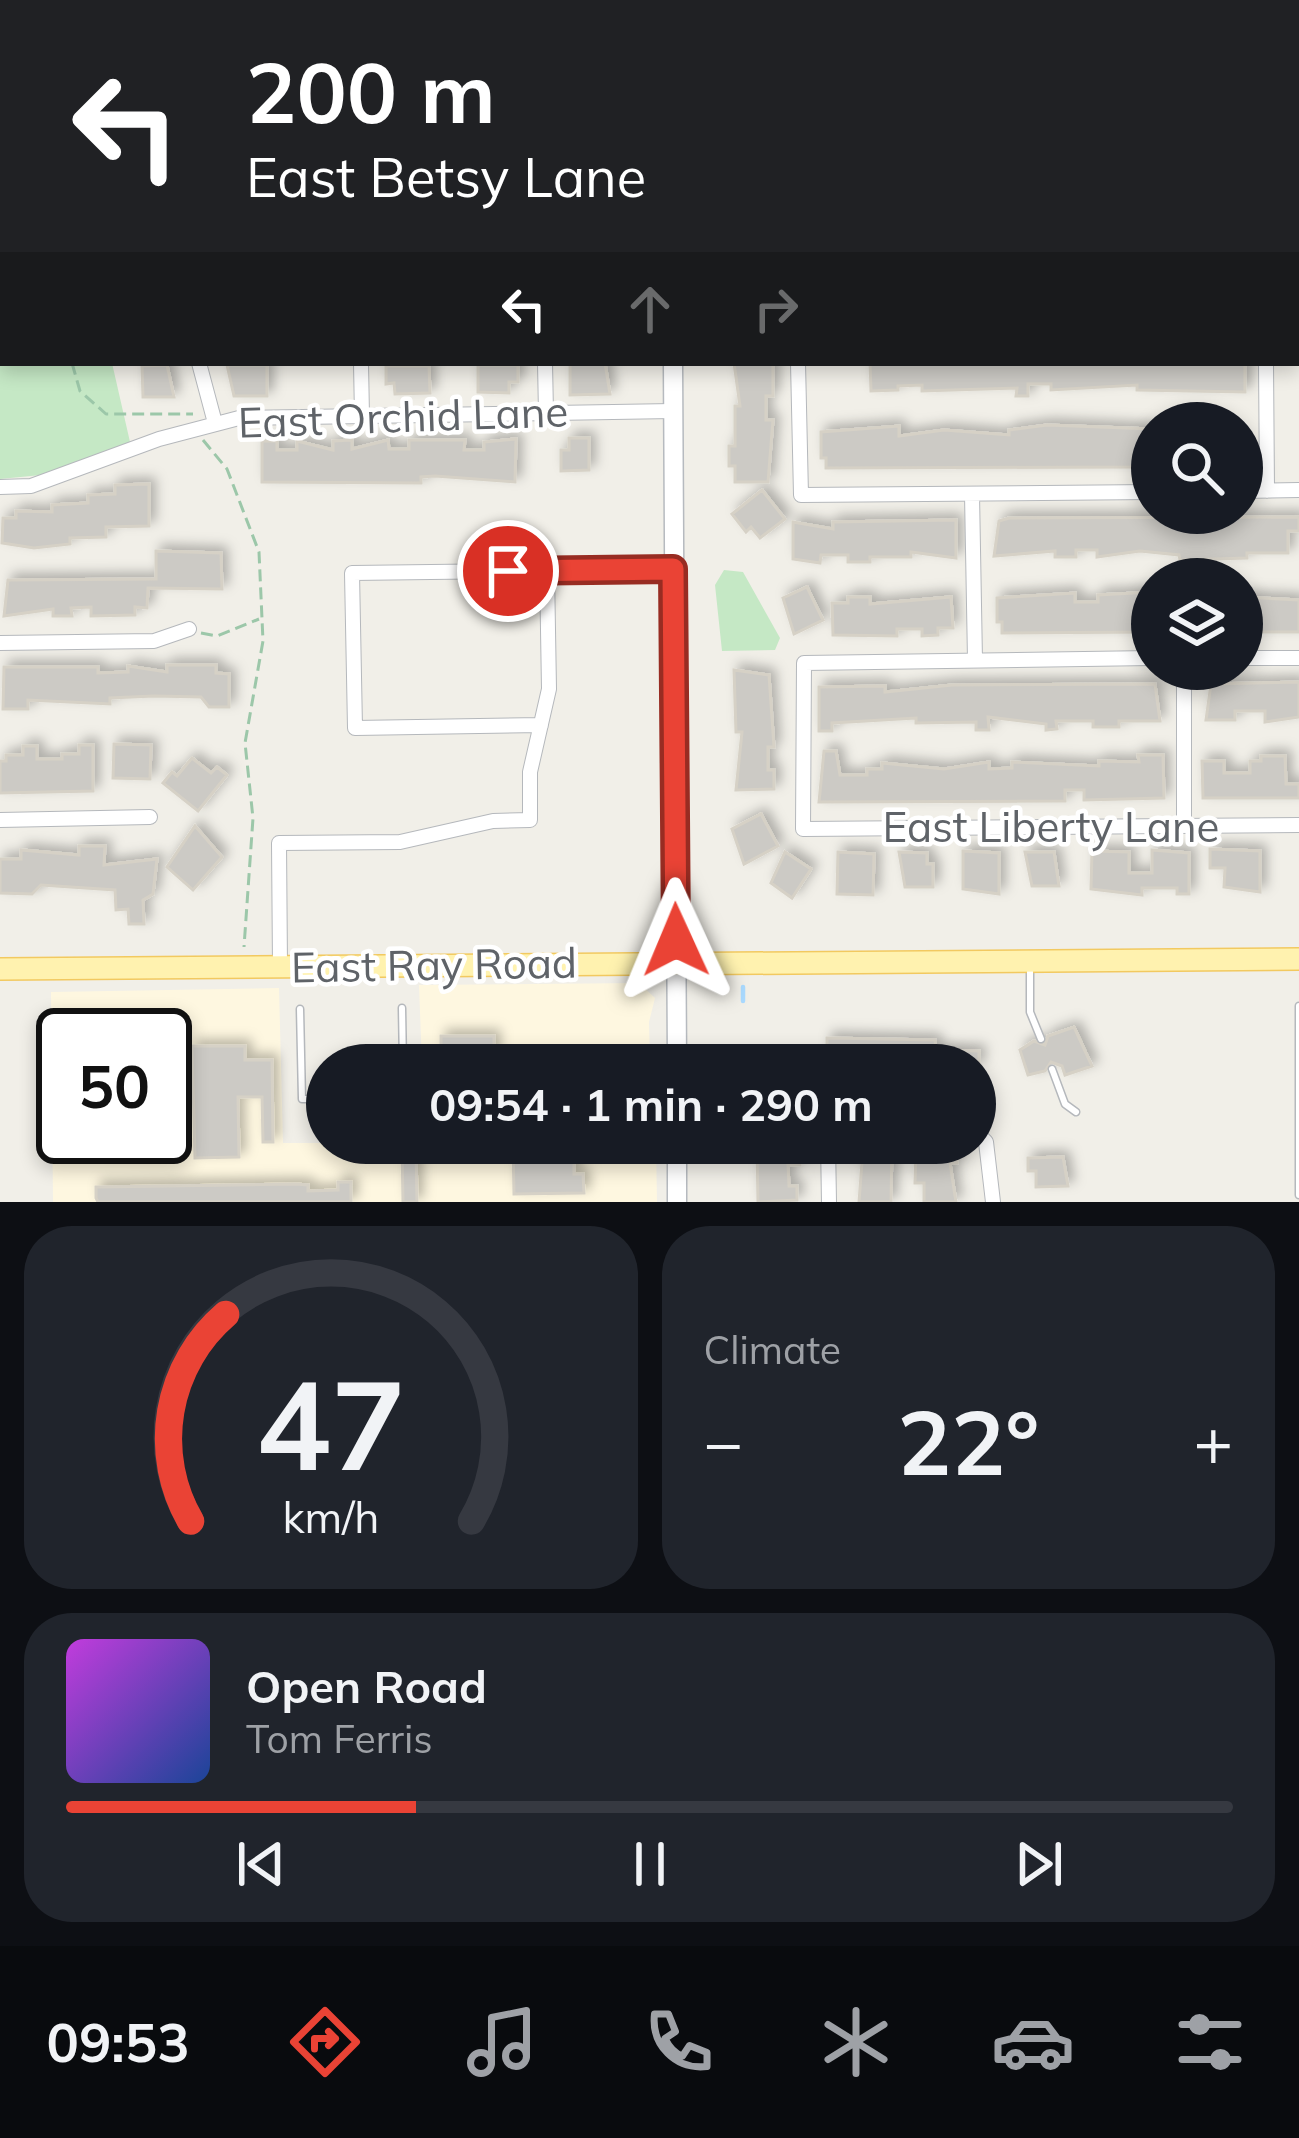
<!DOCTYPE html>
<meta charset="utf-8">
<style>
:root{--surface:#171b24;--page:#20242c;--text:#f1f3f6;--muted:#9ea1a6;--line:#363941;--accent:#ea4335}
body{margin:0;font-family:Mulish,sans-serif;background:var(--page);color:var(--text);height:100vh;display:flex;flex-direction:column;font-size:45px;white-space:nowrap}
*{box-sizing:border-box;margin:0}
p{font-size:39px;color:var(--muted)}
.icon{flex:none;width:66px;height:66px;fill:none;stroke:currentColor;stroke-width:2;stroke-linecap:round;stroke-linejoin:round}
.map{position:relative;height:1202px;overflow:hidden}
.sheet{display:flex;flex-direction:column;gap:24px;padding:24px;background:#0d0f14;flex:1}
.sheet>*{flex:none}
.banner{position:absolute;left:0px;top:0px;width:1299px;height:366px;box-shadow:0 6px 18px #0003;background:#202124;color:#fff;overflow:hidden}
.buttons{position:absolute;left:1131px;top:402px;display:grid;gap:24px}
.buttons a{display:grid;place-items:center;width:132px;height:132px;border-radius:50%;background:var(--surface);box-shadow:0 6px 18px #0003;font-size:60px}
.speed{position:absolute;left:36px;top:1008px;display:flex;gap:24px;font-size:60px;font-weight:700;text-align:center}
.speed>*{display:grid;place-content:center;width:156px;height:156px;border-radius:50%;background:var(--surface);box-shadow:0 6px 18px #0003;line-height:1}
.speed .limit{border:6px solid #111;border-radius:18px;background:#fff;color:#111}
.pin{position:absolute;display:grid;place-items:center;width:102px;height:102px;color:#fff;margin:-51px;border:6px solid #fff;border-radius:50%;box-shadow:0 3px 12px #0007}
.me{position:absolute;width:132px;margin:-66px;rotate:359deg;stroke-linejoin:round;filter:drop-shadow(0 0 9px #0008)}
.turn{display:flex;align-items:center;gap:42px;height:252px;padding:0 48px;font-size:54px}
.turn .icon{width:156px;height:156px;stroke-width:2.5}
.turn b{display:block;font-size:84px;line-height:102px}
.lanes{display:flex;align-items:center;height:114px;padding:0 48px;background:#0003;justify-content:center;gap:60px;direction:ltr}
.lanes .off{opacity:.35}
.big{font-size:90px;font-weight:700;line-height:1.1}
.sheet .card{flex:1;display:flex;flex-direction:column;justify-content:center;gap:18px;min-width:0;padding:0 42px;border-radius:48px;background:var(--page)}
.sheet .dial{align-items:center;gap:0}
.dial svg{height:312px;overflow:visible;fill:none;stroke:var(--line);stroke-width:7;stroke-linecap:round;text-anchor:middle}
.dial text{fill:var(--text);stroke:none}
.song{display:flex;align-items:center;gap:36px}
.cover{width:144px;height:144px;border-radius:18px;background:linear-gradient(135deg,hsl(290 70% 55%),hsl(220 70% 35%))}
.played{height:12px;border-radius:6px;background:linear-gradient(90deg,var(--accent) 30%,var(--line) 30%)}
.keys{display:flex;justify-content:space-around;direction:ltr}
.heat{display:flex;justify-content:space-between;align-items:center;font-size:66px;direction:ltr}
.sheet .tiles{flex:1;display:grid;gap:24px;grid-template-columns:1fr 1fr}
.card:last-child{grid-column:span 2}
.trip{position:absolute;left:306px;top:1044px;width:690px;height:120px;border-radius:60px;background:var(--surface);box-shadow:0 6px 18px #0003;font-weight:700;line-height:120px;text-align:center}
.dock{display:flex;height:192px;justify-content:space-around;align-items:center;background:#090b0e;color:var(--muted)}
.dock .icon{width:84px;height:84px}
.dock .active{color:var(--accent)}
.dock b{font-size:54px;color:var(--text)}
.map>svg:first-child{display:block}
.commercial{fill:#fef7e0;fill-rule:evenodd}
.green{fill:#c5e8c5}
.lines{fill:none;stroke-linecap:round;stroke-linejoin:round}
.stream{stroke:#aadaff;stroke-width:4.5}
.building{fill:#cccac5;stroke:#d6d1c6;stroke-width:3;filter:url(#shadow)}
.lane-casing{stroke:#b5b8bc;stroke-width:9}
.street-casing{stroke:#b5b8bc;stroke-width:16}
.secondary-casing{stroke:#b6babf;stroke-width:21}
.primary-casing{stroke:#f2c960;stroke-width:24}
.path{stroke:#9cc7a9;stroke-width:3;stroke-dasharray:12 6;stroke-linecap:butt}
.lane{stroke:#fff;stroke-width:6}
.street{stroke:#fff;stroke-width:14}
.secondary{stroke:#fff;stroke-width:18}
.primary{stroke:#fff2af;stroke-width:21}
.route-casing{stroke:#982c22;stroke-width:30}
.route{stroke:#ea4335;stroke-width:21}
.labels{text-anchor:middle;stroke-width:9;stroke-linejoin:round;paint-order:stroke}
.street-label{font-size:42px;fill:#5f6368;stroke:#fff}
</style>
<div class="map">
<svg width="1299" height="1202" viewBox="0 0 1299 1202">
<defs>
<filter id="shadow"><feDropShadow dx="5.5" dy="-5.5" stdDeviation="6" flood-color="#0004"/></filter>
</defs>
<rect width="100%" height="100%" fill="#f1efe8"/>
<path class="commercial" d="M639 983 655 998 649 1022 650 1065H422L419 985Z
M279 988 283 1143H656L657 1202H53L51 992ZM63 1035H165V1137H63Z"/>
<path class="green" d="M0 58 3 363H112L130 442 41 475 0 479Z
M724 570 743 572 780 638 775 650 722 651 715 585Z"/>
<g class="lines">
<path class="stream" d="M743 987V1001"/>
</g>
<path class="building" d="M570 363H605L610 394 570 395Z
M734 363H773V396H766V420H773L768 482H735V466H729V446H735V406H740Z
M870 363H1245V392L1137 390V385L1051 390V384H1028V396H1016L1017 388 922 391V385L898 386V390L871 391Z
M167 365 174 397H143L142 366Z
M227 365H267V396H234Z
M478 365H518V382H509V393L478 392Z
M386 366H429L430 393 395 394 394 383 386 384Z
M1047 425 1152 429V467L826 468V458H821V432L899 426V436L944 430 1009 435V430Z
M569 438H589V470L561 471V450H569Z
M516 439 515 482 435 476 421 477V483L262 482V441H277V450H297V441L333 450V441L352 440V449L388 440 389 449H409V440H465L464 450H484V442Z
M149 484V526L106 527V537L70 538V544L34 548 2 543 3 518H16V511L52 512V505L88 503V495L115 494V485Z
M762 490 785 519 760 538 751 527 746 532 732 514Z
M1299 517V531H1288V553H1247V558L1180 560 1179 555 1140 551 1097 557V550H1076V557H1055V551L994 556 999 521 1009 518Z
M956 520V558L911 552V557H870V562H848V555H821L820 563 793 559V522L833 529V522Z
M156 551 221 553 222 589 148 588 147 608 135 607V615L91 616V607L71 608 72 616H53V609L4 616 8 580 156 579Z
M807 587 823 620 794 634 783 598Z
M1152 592V632L1002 633V622H997V598L1075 593V602H1098V595Z
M848 597H870V604L951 597 953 628H938V635L922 636V629H897V636L833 635 832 603H848Z
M1242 597 1299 600V632H1242Z
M167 665H216V673L229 674V707H209L201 697 154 696 110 698V704L28 700V709H3L4 667H98V673L128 672V666L167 672Z
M734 670 769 675 774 747H768V770H774V789L736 790 742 732H736Z
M1299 682V717L1265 722V711H1235V720H1206L1211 684Z
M1155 684 1160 721H1119V727H1093V721H1056L1057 729 1046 730V724L988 717 989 730H976V722L916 723V718L832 723V731H819V687L885 686V692L952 685Z
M114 744 151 745 150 779 113 778Z
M79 745H93V791L0 793V761H6V755H23V746H37V759H62V754H79Z
M824 751H836L840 775H867V769H882V763L944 769 989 762V769L1012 768V762L1099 766V761L1139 762 1138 755H1163L1164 798 1084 800V790H1065V801L819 802Z
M1261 756H1285L1286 784H1299V798H1203L1202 761H1224V773H1250V761H1261Z
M192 758 211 773 217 767 227 775 198 811 163 783 172 772 177 776Z
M761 814 778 846 744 864 732 829Z
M195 826 222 857 193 890 167 867Z
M79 846H105L104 865 157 859 153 894 143 900 144 924H129L128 909 116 910 115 890 41 885 32 894 0 893V859H21V850L79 855Z
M1210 849 1260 851V892L1224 887 1225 868H1210Z
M1152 850 1189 853V894H1177V888H1142V895L1091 889 1092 851 1129 852V873H1152Z
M963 851 999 853V894L963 889Z
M785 852 811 869 792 898 771 883Z
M838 852 874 854 873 895 837 894Z
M899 852 927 853V864H933V887H905Z
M1025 852H1054L1059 886H1032Z
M1074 1027 1092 1066 1065 1075 1062 1066 1051 1062 1045 1071 1028 1075 1020 1050 1034 1041 1045 1045 1048 1036Z
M441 1036H494V1058H441Z
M827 1038 935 1040 936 1050 979 1051V1065H827Z
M192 1046H245V1060H272L273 1142H263L262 1097H238L239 1157 195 1158Z
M105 1137H149V1158H105Z
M513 1143H574V1174H583L584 1193 514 1194Z
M851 1145H892L891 1202H859L862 1162H850Z
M402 1147H416L417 1202H403Z
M799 1148 800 1165H788L789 1186H797V1200L758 1202 757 1149Z
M916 1150H957V1163H950L956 1202H924V1183H915Z
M1063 1157 1068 1186 1036 1187V1171H1028V1158Z
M338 1182H351V1202H98L96 1198V1187L296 1184 308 1185V1191L338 1190Z"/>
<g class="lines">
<g class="lane-casing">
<path id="lane" d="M1030 966V1012L1041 1039
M1299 1006V1195
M402 1008 403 1065
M300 1009 302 1099H327
M1052 1069 1065 1104 1076 1112
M432 1152 433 1143"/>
</g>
<g class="street-casing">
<path id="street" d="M552 0 553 3
M800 0V3
M1214 0 1222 3
M1181 3 1182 0
M1296 38 1299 39
M1296 326H1299
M199 363 215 423
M361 363 362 416
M545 363 546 413
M798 363 801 495 1152 492
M1266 363 1267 491
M0 487 31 486 159 439 239 418 673 411
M1242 491 1299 490
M972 494 975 660
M0 643 154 641 189 629
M1152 658 804 663 803 829 1299 825
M1242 658H1299
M1184 669V826
M541 725 355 728 352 573 673 569
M0 820 150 817
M280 966 279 843 400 842 493 821 530 820V772L549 689 547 571
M975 1131 986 1142 993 1202
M828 1143 829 1202"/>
</g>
<g class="secondary-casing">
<path id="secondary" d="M672 0V3
M0 49 3 50
M1296 155 1299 156
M673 363 677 1065
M677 1143V1202"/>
</g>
<g class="primary-casing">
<path id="primary" d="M0 969 1299 959"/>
</g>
<path class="path" d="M0 164H3
M0 197 3 199
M72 363 80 391 106 414H193
M203 440 227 469 259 552 263 641 245 743 253 818 244 947
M201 633 217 636 259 619"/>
<use href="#lane" class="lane"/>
<use href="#street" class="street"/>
<use href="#secondary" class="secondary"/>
<use href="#primary" class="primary"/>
</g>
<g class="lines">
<g class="route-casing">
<path id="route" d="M508 571 673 569 676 940"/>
</g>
<use href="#route" class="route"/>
</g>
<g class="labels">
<g class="street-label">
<text transform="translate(403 417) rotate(-2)" y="15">East Orchid Lane</text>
<text x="1051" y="842">East Liberty Lane</text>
<text transform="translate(434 965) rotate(-1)" y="15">East Ray Road</text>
</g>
</g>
</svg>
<div class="buttons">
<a><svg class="icon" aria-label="search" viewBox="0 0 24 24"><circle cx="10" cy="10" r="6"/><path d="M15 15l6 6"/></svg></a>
<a><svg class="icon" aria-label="layers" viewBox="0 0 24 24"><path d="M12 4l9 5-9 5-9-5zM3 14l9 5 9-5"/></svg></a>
</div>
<div class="speed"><div class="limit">50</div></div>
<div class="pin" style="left:508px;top:571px;background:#d93025"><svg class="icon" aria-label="arrive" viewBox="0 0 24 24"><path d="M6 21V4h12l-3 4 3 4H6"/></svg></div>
<svg class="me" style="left:676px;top:940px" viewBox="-20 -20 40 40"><path d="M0-17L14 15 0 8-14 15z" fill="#ea4335" stroke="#fff" stroke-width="4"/></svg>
<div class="trip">09:54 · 1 min · 290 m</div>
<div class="banner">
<div class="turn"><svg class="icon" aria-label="left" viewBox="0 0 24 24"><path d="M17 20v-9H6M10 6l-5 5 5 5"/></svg><div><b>200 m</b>East Betsy Lane</div></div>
<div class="lanes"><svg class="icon" aria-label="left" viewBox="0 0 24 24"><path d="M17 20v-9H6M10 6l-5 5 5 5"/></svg><svg class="icon off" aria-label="ahead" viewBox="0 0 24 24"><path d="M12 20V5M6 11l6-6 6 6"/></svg><svg class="icon off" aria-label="right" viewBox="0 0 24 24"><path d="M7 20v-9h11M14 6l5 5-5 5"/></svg></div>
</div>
</div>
<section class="sheet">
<div class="tiles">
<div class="card dial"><svg viewBox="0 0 100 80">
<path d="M14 69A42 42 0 1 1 86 69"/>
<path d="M14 69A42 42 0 0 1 23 16" stroke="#ea4335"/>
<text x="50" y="56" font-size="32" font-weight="700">47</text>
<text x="50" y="72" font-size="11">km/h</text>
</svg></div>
<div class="card"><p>Climate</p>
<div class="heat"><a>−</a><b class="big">22°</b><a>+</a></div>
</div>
<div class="card">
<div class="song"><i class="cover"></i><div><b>Open Road</b><p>Tom Ferris</p></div></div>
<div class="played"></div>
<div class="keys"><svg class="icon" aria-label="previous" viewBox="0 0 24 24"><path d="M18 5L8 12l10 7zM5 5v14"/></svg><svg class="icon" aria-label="pause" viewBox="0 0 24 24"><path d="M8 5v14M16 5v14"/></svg><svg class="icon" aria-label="next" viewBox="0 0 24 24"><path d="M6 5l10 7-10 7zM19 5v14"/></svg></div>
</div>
</div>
</section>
<nav class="dock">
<b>09:53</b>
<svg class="icon active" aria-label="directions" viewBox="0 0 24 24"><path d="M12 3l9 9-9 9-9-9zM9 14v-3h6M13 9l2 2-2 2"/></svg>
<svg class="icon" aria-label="music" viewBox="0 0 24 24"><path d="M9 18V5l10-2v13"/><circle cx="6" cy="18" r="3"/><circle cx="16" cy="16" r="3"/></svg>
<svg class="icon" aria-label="phone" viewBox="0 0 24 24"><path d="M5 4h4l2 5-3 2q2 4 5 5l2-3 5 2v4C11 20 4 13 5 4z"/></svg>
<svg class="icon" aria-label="climate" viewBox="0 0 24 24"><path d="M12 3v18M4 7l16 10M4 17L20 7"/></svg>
<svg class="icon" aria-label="car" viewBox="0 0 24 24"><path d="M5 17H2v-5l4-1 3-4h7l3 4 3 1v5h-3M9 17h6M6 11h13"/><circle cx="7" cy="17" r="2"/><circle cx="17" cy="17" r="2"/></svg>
<svg class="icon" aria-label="filters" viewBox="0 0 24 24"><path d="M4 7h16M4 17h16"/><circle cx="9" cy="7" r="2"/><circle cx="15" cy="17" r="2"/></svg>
</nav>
